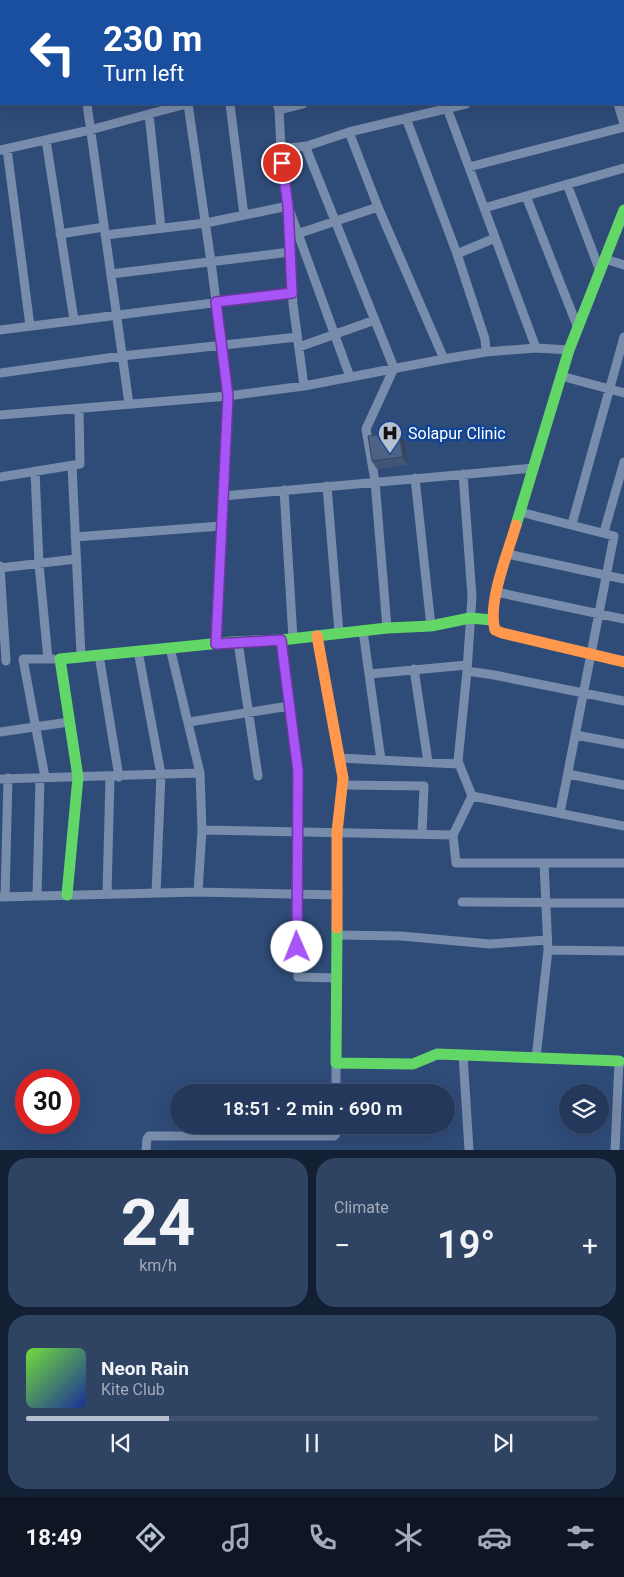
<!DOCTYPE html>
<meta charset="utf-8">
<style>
:root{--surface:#23385a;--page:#2f4363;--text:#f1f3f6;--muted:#a3acbb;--line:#405270;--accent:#b6c0d0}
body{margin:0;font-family:Roboto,sans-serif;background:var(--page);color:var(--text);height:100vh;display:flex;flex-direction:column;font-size:19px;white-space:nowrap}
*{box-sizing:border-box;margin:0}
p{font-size:16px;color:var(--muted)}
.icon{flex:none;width:28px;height:28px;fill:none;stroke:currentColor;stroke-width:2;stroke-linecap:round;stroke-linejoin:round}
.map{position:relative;height:1150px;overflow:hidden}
.sheet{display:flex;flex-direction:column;gap:8px;padding:8px;background:#131f32;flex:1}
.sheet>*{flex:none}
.top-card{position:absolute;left:0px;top:0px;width:625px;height:105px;box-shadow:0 5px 20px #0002,0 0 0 1px var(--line);background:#1a4fa0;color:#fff;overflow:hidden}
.fabs{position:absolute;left:559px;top:1084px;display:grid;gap:10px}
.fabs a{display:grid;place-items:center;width:50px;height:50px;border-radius:50%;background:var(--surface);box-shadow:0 5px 20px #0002,0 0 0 1px var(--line);font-size:25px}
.speed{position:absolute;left:15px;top:1069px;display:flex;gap:10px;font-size:25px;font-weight:700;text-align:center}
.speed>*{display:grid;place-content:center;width:65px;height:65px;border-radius:50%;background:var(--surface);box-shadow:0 5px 20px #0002,0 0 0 1px var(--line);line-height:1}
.speed .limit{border:8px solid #d22;background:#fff;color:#111}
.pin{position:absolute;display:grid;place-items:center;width:42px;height:42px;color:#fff;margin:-21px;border:2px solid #fff;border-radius:50%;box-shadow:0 1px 5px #0007}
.me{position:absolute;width:55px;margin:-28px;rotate:359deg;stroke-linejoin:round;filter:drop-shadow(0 0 4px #0008)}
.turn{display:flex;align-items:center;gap:18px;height:105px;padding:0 20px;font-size:22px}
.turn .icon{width:65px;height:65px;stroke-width:2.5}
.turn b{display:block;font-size:35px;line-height:42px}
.big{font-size:38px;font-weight:600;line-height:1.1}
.sheet .card{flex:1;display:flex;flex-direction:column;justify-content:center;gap:8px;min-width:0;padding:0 18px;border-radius:20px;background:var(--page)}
.sheet .dial{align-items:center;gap:0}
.dial b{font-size:65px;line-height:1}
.song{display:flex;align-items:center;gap:15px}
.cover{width:60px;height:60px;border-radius:8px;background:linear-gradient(135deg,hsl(100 70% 55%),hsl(230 70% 35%))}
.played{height:5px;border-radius:2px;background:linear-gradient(90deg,var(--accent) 25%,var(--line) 25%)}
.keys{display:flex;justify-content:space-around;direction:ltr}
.heat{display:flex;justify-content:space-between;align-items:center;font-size:28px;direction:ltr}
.sheet .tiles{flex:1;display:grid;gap:8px;grid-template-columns:1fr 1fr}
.card:last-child{grid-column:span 2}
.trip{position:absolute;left:170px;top:1084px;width:285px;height:50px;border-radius:25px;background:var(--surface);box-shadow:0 5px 20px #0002,0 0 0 1px var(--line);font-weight:600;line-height:50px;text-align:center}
.dock{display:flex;height:80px;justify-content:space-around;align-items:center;background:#0e1624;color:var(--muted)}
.dock .icon{width:35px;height:35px}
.dock .selected{color:var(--accent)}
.dock b{font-size:22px;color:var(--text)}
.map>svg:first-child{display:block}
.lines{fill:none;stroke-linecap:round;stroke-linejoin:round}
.street{stroke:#788cab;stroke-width:9}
.fast{stroke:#63d668;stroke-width:11}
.slow{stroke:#ff974d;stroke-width:11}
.wall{fill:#415574}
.shaded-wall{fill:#35455e}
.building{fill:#4c6387;stroke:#35455e}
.route-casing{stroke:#6d37a1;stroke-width:12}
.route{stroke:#a855f7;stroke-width:9}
.labels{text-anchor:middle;stroke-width:5;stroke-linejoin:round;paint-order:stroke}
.poi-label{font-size:16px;fill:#fff;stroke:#104497;text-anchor:start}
</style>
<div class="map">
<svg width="624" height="1150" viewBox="0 0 624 1150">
<rect width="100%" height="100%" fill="#2f4b78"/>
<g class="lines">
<path class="street" d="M117 0 118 1
M179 0V1
M238 0V1
M341 0V1
M445 0V1
M528 0V1
M587 0V1
M28 1 31 0
M272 1 274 0
M360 1 363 0
M491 1 495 0
M0 14 1 13
M0 60 1 59
M0 87H1
M87 104 129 404
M188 104 211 262 228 396 216 644
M230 104 244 215
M277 104 279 110 303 104
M618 104 624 124
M447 108 536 348 569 350
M279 110 281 149 288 206 350 377
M149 114 161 228
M406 118 457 254 485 339 486 352
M349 132 310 145 306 148 394 368 366 429 375 481 387 628
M46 140 74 320
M7 149 30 326
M281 149 307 146
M0 150 90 130 186 104
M469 167 624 127
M567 184 600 271
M526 196 578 328
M484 208 624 168
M60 234 104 227
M297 234 378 207
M105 235 206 223 288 206 293 304 304 386
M457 254 495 238
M605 259 624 265
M111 274 290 252
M0 330 292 293
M299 347 375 320
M444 359 378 207 349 132 466 104
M0 373 122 356 297 337
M561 376 624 393
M0 415 228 396 304 386 444 359 486 352 536 348
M72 465 81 656
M35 471 39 564 48 659
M463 474 472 596 467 671 458 761 472 796
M0 477 80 464 79 409
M415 478 431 626
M327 486 339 633
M284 490 293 638
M223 496 534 468
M520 512 614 536 560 813
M572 524 624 337
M604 532 624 462
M75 537 221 526
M507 554 624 579
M0 566 6 661
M0 568 76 559
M496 592 624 619
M363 631 381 760
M281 640 298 771 296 894 298 977 337 978
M238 642 258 776
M170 648 200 773
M138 651 161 774 156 893
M99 655 119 777
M414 669 428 762
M467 671 494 675 624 701
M370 674 467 665
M189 722 289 706
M0 732 69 722
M576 735 624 744
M339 758 458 764
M568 774 624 785
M45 777 23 659H53
M0 779 200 773 202 830 453 835
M342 785 424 786 422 834
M472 796 453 835 456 863H624
M472 796 624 826
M202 830 198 892 338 895
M544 863 548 950 624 951
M107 894 110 777
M37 896 40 778
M0 897 198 892
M5 897 8 778
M462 902 624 903
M336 935 401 936 490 944 547 940
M463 1055 469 1150
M536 1058 548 950
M336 1063V1092
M146 1150 147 1139 149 1136H334L336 1134V1125
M615 1150 619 1061 624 1062"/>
<path class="fast" d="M516 525 569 350 624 210
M67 895 78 777 60 659 231 642 281 640 387 628 431 626 470 618 492 620
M337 928 336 1063 413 1064 437 1054 619 1061"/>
<path class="slow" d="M516 525C508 553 487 603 495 630L502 633 624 662
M317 636 343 778 337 832V928"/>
</g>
<path class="wall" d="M404 439 408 465 377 469 372 461Z"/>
<path class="shaded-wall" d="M399 432 404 439 408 465 403 457Z"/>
<path class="building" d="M399 432 403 457 372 461 368 436Z"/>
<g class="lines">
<g class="route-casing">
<path id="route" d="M282 163 288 206 292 293 216 302 228 396 216 644 281 640 298 771 297 947"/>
</g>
<use href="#route" class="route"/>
</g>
<defs>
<g id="hospital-pin" transform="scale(1.25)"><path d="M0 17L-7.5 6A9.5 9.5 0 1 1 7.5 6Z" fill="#b6c0d0" stroke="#104497"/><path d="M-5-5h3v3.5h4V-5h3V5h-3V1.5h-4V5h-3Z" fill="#111"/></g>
</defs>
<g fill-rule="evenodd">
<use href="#hospital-pin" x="390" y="433"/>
</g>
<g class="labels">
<g class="poi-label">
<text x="408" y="439">Solapur Clinic</text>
</g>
</g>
</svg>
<div class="fabs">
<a><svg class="icon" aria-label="layers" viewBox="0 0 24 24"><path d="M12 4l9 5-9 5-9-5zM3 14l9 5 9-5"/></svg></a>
</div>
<div class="speed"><div class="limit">30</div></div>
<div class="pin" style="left:282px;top:163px;background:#d93025"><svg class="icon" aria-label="arrive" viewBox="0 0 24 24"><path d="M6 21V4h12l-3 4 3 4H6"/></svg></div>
<svg class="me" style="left:297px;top:947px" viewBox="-20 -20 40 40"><circle r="19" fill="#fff"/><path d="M0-13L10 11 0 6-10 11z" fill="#a855f7"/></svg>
<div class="trip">18:51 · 2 min · 690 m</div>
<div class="top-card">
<div class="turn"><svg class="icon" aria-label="left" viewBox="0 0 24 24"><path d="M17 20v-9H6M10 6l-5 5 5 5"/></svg><div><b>230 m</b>Turn left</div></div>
</div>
</div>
<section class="sheet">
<div class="tiles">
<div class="card dial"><b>24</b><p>km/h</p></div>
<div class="card"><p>Climate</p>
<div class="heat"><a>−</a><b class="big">19°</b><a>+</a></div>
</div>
<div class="card">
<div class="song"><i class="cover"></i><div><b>Neon Rain</b><p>Kite Club</p></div></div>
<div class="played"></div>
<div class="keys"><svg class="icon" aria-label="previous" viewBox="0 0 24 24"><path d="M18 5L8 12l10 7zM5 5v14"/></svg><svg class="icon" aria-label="pause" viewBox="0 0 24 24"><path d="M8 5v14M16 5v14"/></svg><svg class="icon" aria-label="next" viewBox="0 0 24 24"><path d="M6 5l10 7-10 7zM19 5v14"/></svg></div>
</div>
</div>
</section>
<nav class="dock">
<b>18:49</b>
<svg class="icon selected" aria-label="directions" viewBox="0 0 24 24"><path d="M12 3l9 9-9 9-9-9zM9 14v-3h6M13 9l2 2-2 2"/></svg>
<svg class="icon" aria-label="music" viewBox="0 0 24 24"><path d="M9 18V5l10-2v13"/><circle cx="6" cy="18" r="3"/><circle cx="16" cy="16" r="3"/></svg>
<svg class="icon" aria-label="phone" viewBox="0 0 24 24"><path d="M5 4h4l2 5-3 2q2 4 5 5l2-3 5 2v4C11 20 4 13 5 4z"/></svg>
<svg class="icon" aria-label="climate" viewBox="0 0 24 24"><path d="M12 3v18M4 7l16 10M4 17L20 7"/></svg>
<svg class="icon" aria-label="car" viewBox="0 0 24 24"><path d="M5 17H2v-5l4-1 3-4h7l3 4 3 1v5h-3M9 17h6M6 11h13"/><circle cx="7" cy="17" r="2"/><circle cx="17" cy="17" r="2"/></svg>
<svg class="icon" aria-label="filters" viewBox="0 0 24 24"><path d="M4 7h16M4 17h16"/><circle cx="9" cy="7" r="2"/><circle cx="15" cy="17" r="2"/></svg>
</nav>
